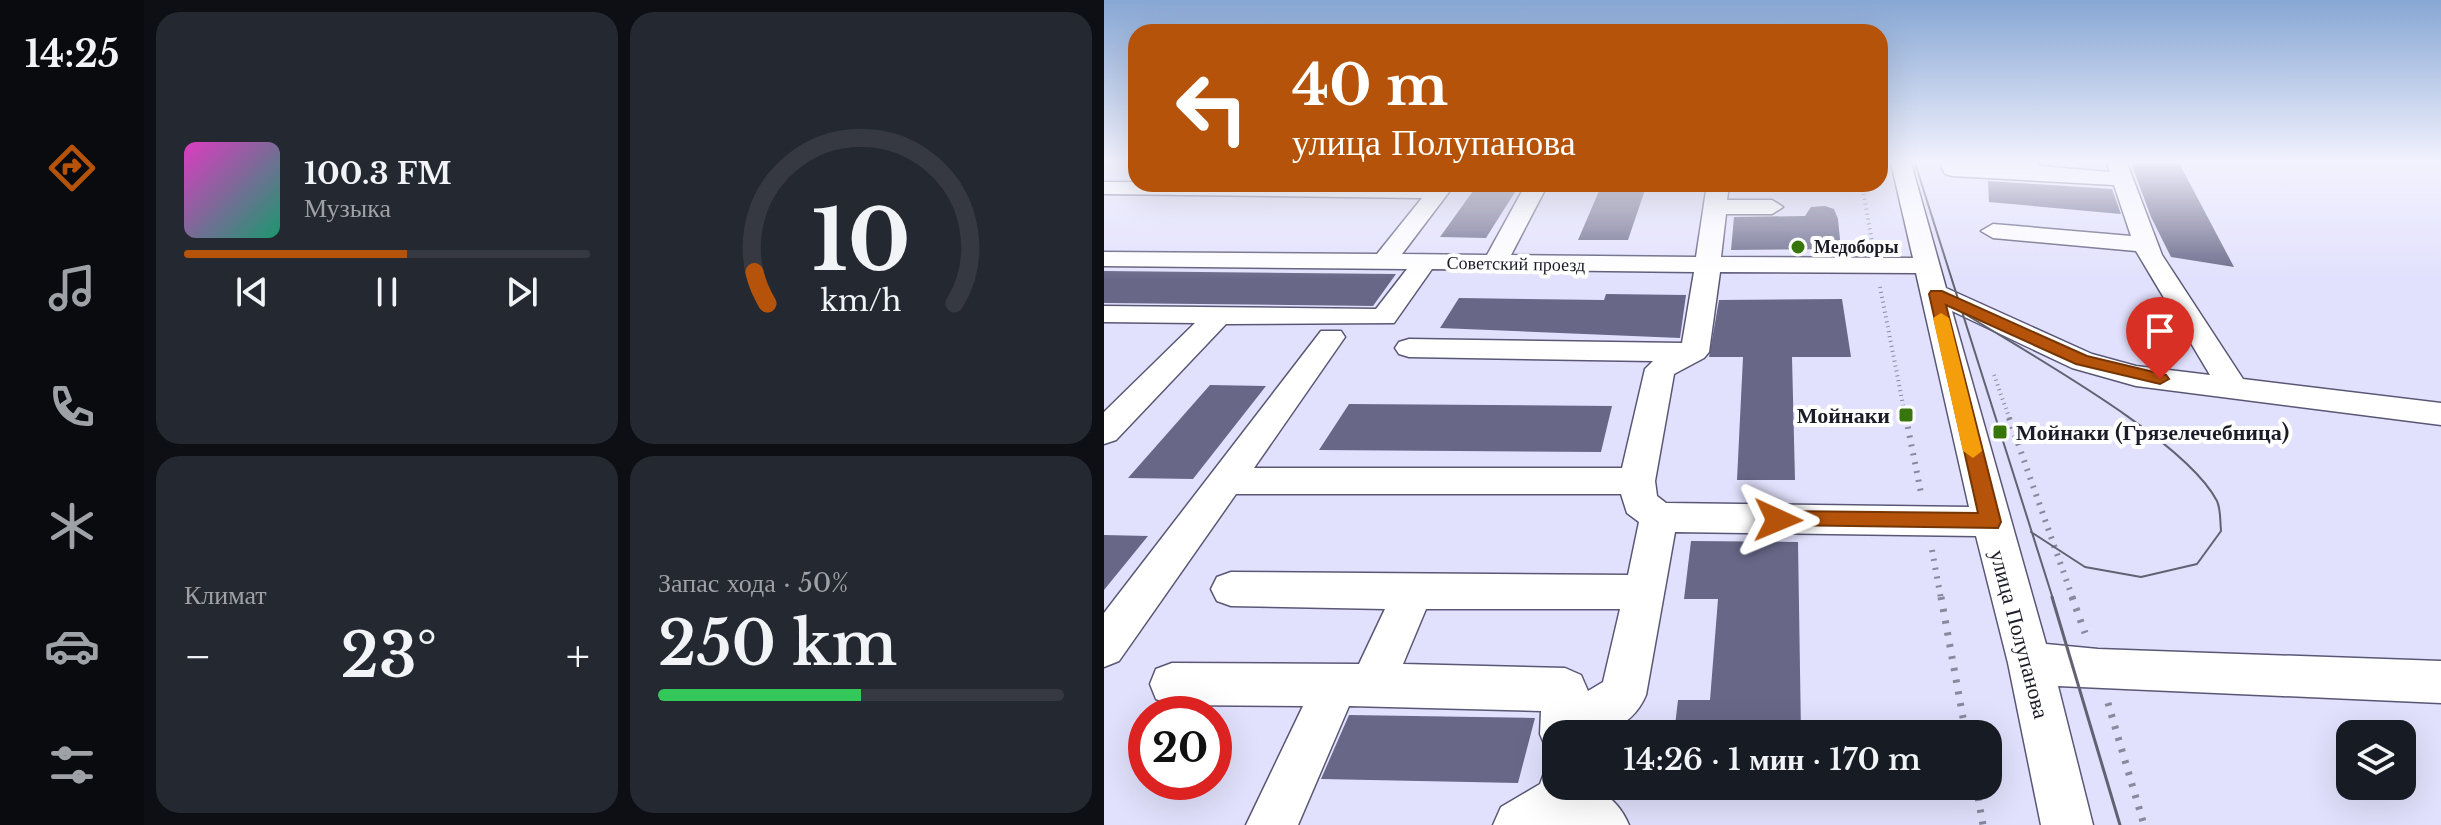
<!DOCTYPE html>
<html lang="ru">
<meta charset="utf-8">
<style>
:root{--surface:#171b24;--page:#242831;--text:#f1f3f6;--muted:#9ea1a6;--line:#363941;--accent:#b45309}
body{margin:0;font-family:"Libre Baskerville",serif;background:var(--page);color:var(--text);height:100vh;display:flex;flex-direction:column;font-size:30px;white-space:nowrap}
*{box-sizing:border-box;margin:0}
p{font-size:26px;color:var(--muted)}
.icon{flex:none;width:44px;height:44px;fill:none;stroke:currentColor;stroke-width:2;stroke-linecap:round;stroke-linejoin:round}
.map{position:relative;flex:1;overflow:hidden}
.panel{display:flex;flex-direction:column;gap:12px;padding:12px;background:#0d0f14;width:960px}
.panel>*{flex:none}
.hud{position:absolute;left:24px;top:24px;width:760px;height:168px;border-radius:24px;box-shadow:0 8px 32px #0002;background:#b45309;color:#fff;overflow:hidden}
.controls{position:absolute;left:1232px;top:720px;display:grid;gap:16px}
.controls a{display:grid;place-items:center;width:80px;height:80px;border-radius:16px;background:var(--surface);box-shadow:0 8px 32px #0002;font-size:40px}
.speed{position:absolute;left:24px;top:696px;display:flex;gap:16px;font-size:40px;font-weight:700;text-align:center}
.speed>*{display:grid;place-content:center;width:104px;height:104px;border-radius:50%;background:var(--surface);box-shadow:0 8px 32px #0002;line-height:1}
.speed .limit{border:12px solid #d22;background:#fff;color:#111}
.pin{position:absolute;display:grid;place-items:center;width:68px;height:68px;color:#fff;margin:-82px -34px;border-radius:50% 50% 50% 0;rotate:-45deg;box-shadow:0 0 8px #0007}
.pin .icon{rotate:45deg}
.me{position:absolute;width:88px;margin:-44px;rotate:91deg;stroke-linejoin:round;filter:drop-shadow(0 0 6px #0008)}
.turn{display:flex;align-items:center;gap:28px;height:168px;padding:0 32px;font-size:36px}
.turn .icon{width:104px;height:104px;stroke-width:2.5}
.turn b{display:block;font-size:56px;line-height:68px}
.big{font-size:60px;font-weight:600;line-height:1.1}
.panel .card{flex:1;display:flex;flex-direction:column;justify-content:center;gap:12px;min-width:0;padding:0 28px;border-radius:24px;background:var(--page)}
.panel .dial{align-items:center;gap:0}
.dial svg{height:208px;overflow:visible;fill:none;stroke:var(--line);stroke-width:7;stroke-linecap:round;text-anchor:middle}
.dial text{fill:var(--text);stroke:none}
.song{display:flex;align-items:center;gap:24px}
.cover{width:96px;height:96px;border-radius:12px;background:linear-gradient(135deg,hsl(310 70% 55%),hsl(160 70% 35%))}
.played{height:8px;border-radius:4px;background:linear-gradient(90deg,var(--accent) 55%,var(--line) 55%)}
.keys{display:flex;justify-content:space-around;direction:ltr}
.heat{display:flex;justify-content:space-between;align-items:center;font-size:44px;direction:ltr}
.charge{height:12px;border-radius:6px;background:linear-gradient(90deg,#34c759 50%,var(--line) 0)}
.panel .tiles{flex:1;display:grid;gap:12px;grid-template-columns:repeat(2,1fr)}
.trip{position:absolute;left:438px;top:720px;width:460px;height:80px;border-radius:24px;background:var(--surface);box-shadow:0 8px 32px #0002;font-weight:600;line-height:80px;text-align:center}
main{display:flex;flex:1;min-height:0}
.tabs{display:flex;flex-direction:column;width:144px;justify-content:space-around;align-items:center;background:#090b0e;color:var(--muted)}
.tabs .icon{width:56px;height:56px}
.tabs .on{color:var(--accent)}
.tabs b{font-size:36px;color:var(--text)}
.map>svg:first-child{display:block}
.building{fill:#686787}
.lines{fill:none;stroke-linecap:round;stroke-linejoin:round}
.minor-casing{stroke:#595775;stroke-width:3}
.path-far2{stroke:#89899e;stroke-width:4;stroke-dasharray:1 4;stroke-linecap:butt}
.path-far1{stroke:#89899e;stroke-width:6;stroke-dasharray:2 7;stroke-linecap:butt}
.path{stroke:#89899e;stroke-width:7;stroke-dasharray:3 9;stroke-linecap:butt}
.minor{fill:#fff;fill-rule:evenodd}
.tram-far1{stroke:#626273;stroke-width:2}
.tram{stroke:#626273;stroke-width:3}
.route{fill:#b45309;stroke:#753606;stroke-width:2}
.slow{fill:#f59e0b}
.poi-dot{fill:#37750d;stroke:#fff;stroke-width:3}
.labels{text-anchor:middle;stroke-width:8;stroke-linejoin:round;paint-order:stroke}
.far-poi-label{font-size:18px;font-weight:bold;fill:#1c1c28;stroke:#fff;text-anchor:start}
.far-street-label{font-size:18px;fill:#1c1c28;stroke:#fff}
.poi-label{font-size:22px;font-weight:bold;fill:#1c1c28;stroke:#fff;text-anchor:end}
.street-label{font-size:22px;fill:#1c1c28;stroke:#fff}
</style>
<main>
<nav class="tabs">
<b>14:25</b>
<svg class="icon on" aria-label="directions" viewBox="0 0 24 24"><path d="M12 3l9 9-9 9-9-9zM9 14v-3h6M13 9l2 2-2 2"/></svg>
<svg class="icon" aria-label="music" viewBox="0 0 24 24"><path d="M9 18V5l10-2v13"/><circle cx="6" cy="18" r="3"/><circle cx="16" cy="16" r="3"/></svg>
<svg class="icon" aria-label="phone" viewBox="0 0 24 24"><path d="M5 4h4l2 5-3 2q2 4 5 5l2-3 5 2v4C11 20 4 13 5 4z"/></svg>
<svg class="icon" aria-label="climate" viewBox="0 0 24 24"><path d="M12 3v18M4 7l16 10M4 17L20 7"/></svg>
<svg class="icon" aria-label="car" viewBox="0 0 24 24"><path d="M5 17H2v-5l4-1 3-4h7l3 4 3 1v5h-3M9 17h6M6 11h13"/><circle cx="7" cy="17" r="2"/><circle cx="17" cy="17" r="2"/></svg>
<svg class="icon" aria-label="filters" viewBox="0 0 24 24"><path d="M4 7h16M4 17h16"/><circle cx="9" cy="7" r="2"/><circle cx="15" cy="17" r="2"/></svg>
</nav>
<section class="panel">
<div class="tiles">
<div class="card">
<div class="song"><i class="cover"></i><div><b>100.3 FM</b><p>Музыка</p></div></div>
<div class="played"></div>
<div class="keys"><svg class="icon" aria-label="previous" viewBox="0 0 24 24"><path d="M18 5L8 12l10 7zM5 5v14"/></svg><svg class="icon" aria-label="pause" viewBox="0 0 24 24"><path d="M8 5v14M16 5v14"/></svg><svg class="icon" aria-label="next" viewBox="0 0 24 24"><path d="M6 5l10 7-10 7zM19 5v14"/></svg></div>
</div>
<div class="card dial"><svg viewBox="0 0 100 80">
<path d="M14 69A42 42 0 1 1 86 69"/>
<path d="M14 69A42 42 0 0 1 9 57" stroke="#b45309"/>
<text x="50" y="56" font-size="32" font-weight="700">10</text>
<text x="50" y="72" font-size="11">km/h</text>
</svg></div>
<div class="card"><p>Климат</p>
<div class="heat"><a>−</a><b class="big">23°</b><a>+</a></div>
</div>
<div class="card"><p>Запас хода · 50%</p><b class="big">250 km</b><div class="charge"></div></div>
</div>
</section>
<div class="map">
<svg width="1337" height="825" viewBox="0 0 1337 825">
<rect width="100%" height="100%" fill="#e2e1fd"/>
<path class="building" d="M1027 163H1075L1130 267 1067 257 1047 217Z
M884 181 1008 189 1017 214 885 202Z
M374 184H416L382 238 336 237Z
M498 184H543L524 240H474Z
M721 206 730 209 734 219 737 249 627 250 630 217 701 216 707 207Z
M0 271 292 274 269 306 0 303Z
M502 294 582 295 576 338 336 328 355 298 500 300Z
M738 299 747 357H688L691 480H633L639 357H605L615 300Z
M106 385 162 386 89 479 24 478Z
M245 404 508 406 497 452 215 450Z
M0 535 44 536 0 590Z
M587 541 694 542 697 734H570L574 700H606L614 599H580Z
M245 715 431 718 414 783 217 779Z"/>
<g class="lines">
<g class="minor-casing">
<path id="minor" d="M787 163H807L842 288 988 354 1032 366 1106 375 1032 251 889 238 877 231 889 224 1027 236 1010 185 848 176 841 174 836 163H934L935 166 1006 172 1003 163H1023L1058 255 1139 379 1337 403V425L1032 386 968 368 848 311 942 644 994 649 1337 661V703L954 686 989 825H937L904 663 872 536 571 532 542 695C525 735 489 734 452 734V754L443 751 436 734 437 711 245 706 194 825H142L199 706 68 705 52 699 46 684 52 669 68 663 255 664 281 609 127 606 113 601 107 589 113 577 127 572 524 575 535 522 523 513 517 494H132L15 661 0 667V613L217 331H237L241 337 150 468H518L541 369 549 361 305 357 295 354 291 348 295 342 305 339 578 343 590 272 328 269 290 323 122 324 12 440 0 444V412L91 323 0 322V306L272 309 303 269 0 266V252L273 254 318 198 0 194V182L351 184 298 254 383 255 422 184H444L407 255 592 257 603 184H625L623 200H668L679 207 668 214H622L617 257 809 258ZM616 272 812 273 865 507 562 503 553 496 551 481 570 374 600 358 605 352ZM322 609H516L499 682 484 691 477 675 461 668 299 664Z
M452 765V786C487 786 510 790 525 825H389L397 807 436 784 442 768Z"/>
</g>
<path class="path-far2" d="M758 184 768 242
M776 287 802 420
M890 375 906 420"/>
<path class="path-far1" d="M802 418 817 493
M905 418 969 599
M828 550 837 599"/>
<path class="path" d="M837 597 862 734
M968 597 981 633
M1004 703 1040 825
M872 786 879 825"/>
<use href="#minor" class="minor"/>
<path class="tram-far1" d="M811 163 949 599
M858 312C921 352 1081 439 1113 501 1117 510 1116 521 1117 531L1093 564 1037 577 981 567 927 532"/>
<path class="tram" d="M948 597 1016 825"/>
</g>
<linearGradient id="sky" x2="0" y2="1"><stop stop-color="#87a7d4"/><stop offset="0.58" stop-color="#f2f2fe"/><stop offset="1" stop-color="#f2f2fe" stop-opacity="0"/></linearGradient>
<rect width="1337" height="279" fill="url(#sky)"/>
<path class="route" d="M827 291H838L983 356 1062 375 1065 379 1056 384 972 364 842 305 897 522 894 528 667 525 664 520 667 514 674 511 874 513 825 294Z"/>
<path class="slow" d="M837 313 845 318 878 451 869 458 859 451 829 318Z"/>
<g class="poi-dot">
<circle cx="694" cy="247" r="8"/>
<rect x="794" y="407" width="16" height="16" rx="4"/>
<rect x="888" y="424" width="16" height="16" rx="4"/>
</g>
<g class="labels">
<g class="far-poi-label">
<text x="710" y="253">Медоборы</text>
</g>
<g class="far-street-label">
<text transform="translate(412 264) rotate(1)" y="6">Советский проезд</text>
</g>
<g class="poi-label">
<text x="786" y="423">Мойнаки</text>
<text x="912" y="440" text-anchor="start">Мойнаки (Грязелечебница)</text>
</g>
<g class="street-label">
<text transform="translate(916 634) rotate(75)" y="8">улица Полупанова</text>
</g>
</g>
</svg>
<div class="controls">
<a><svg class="icon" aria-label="layers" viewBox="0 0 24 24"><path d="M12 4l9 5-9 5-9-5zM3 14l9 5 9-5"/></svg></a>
</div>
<div class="speed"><div class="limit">20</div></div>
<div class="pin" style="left:1056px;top:379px;background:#d93025"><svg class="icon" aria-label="arrive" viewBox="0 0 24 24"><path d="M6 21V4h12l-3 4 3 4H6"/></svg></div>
<svg class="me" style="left:674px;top:520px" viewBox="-20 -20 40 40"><path d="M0-17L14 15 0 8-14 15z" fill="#b45309" stroke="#fff" stroke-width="4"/></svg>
<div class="trip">14:26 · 1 мин · 170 m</div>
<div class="hud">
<div class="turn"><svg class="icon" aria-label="left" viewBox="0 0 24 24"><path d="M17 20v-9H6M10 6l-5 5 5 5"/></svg><div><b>40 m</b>улица Полупанова</div></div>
</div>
</div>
</main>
